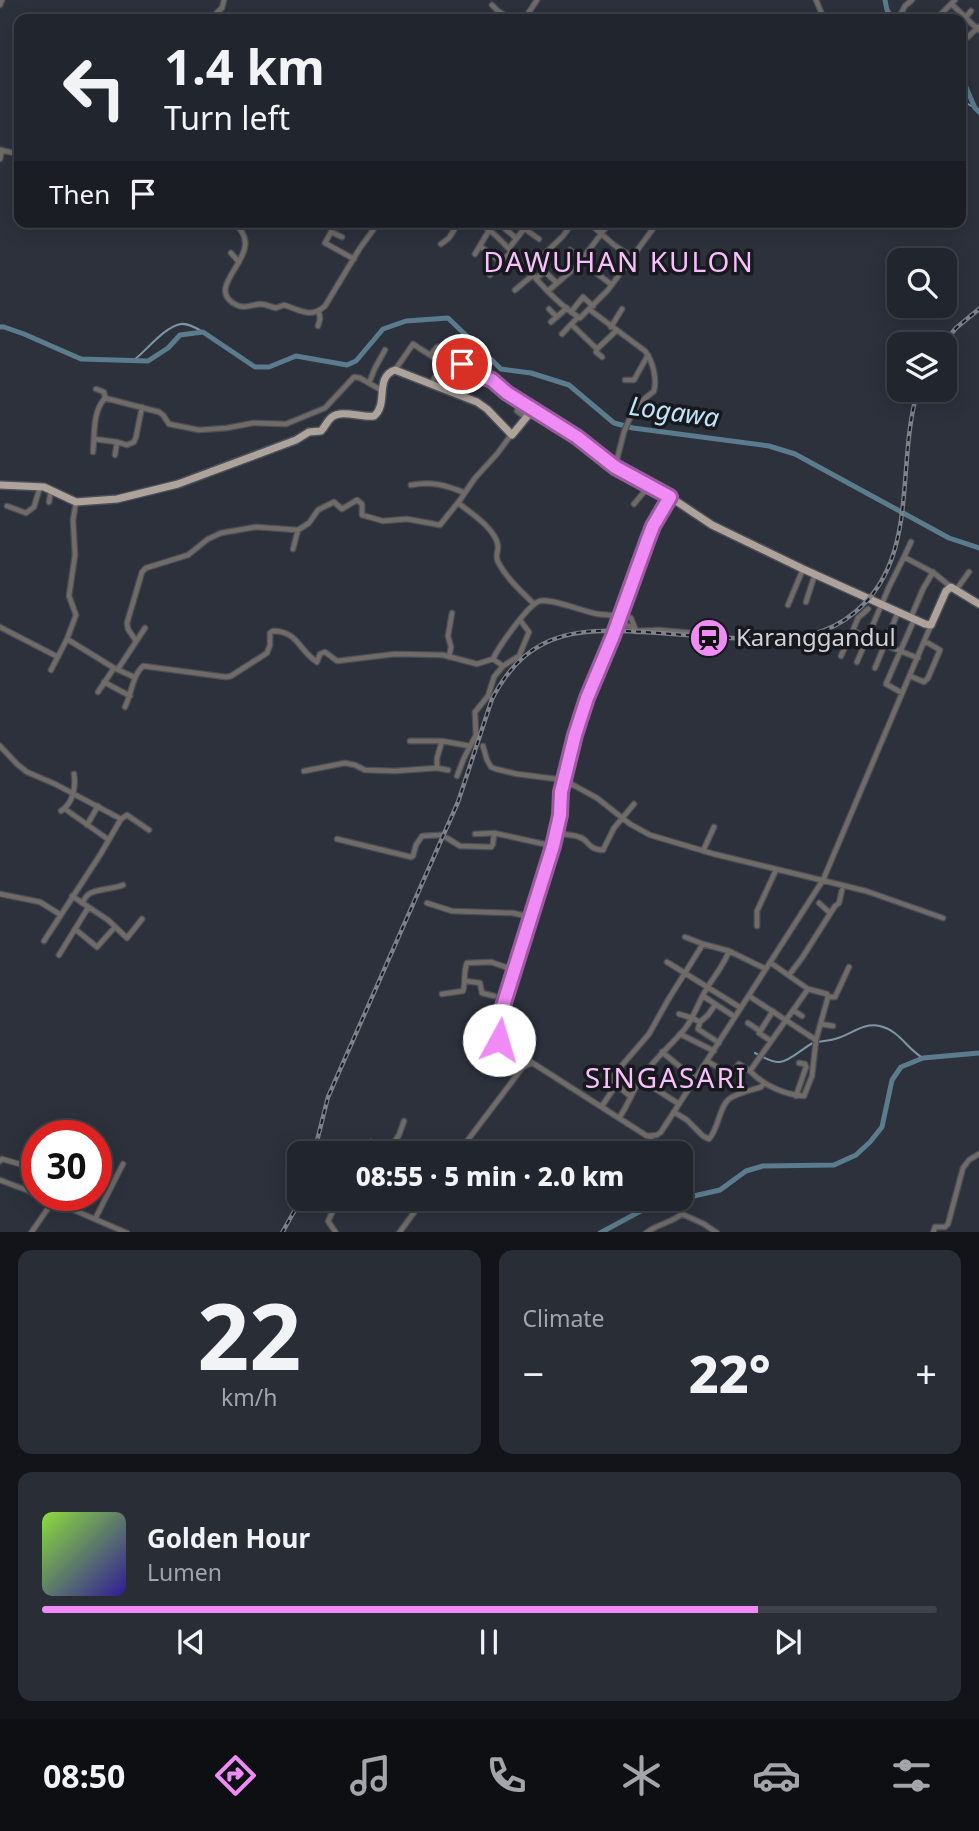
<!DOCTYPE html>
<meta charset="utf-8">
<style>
:root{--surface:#21252d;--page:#292d35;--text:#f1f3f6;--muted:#a2a5aa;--line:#3e4249;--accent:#f08bf6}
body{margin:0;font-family:"Noto Sans",sans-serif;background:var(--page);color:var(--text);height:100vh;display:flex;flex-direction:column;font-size:26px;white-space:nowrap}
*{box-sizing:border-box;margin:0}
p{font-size:23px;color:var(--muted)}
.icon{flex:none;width:38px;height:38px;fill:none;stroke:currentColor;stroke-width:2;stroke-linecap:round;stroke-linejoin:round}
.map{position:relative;height:1232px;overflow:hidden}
.panel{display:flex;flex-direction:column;gap:18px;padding:18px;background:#121419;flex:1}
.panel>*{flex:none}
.top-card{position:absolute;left:14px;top:14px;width:952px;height:214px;border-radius:14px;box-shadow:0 4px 18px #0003,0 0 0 2px var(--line);background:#21252d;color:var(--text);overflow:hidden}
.controls{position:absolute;left:887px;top:248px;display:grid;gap:14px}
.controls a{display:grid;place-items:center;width:70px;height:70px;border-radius:14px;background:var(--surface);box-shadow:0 4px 18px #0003,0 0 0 2px var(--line);font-size:35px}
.speed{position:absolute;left:21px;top:1120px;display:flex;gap:14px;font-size:35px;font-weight:700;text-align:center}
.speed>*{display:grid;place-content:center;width:91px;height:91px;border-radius:50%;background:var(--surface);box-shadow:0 4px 18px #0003,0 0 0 2px var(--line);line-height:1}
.speed .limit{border:10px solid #d22;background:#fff;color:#111}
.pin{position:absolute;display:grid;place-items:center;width:60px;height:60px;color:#fff;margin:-30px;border:4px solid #fff;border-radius:50%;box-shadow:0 2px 7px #0007}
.me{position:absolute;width:77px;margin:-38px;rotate:6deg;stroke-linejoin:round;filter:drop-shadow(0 0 5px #0008)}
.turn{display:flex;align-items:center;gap:24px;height:147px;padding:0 35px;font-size:32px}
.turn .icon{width:91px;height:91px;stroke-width:2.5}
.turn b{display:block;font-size:49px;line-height:60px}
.then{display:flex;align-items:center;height:66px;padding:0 35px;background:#0003;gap:14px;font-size:26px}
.big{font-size:52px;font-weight:800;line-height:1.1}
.panel .tile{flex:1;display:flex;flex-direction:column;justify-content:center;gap:10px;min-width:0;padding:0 24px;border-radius:14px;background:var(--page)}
.panel .dial{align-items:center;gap:0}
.dial b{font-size:91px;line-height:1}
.song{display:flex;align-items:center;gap:21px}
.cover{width:84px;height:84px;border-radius:10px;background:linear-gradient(135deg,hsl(90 70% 55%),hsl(250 70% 35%))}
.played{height:7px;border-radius:4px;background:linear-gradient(90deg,var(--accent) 80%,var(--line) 80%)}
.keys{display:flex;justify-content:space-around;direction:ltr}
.heat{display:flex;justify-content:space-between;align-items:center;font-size:38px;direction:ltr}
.panel .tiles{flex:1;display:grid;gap:18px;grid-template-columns:1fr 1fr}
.tile:last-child{grid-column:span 2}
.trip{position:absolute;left:287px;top:1141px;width:406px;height:70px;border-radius:14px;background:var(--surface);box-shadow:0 4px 18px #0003,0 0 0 2px var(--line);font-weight:800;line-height:70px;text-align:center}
.dock{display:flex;height:112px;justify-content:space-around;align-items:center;background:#0d0f12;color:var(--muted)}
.dock .icon{width:49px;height:49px}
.dock .active{color:var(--accent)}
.dock b{font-size:32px;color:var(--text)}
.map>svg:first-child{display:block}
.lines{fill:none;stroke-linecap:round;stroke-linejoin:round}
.stream{stroke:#7e96a4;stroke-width:2}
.river{stroke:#5b7c8d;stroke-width:5}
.minor-casing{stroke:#494e58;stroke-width:7}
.major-casing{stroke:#494e58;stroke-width:10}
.minor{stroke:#706b66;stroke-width:4.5}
.major{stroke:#ada39a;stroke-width:7}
.rail-casing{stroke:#7d818a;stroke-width:4.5}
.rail{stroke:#17191e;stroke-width:2;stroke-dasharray:5;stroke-linecap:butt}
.route-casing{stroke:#9c5aa0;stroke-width:18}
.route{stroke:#f08bf6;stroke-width:12}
.labels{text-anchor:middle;stroke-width:7;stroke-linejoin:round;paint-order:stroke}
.poi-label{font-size:24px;fill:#cfd2d9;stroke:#17191e;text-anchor:start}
.water-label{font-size:26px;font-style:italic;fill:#c2e6f9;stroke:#17191e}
.quarter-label{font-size:28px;letter-spacing:2px;fill:#f8bffa;stroke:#17191e}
</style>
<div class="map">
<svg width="979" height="1233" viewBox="0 0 979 1233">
<rect width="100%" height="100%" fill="#2c313c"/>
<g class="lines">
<path class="stream" d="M961 100 975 108
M134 360C147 350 164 327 181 324 188 323 196 328 203 332
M755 1053C763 1057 772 1063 780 1062 790 1061 804 1047 813 1043 820 1041 828 1041 835 1039 851 1035 863 1022 880 1026 900 1031 907 1049 923 1058"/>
<path class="river" d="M885 0 887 10 893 19
M961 76 975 108 979 112
M0 327H4L24 334 81 359 148 361 168 348 180 335 203 332 255 367H269L296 356 347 365 356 361 383 329 406 321 448 318 501 369 531 373 569 385 614 423 633 428 769 446 795 454 949 538 979 548
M600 1233 650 1206 720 1190 746 1171 763 1166 834 1165 856 1155 870 1142 882 1127 892 1080 901 1067 923 1058 979 1053"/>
<g class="minor-casing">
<path id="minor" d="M816 0 824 19
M955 0 951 4C961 12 969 22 979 30
M0 5 2 0
M492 5 498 11 511 19
M942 13 951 4
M965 18 971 11
M210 19 222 8 224 0
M525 19 527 15 537 0
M898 19 905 6 912 0
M968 37 978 27
M0 150 19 154
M0 159 2 150
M232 222C273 251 203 283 233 303 243 310 250 305 260 304 265 304 271 307 276 308L284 305C300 310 311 319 325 306L360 248 379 222
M477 222C493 231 502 242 514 254 534 276 555 303 580 318L608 290 658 222
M497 222 516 238
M515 222 539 239
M588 222 614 245 632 257
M342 237 331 232 325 243 354 259
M441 244 449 238 459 222
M480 246 501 262
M509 248 524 229
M570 250 582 259
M231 253 239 262
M475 254 494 222
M591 269 612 285
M528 270 563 236 573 222
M490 275 511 252
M536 278 545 272 557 283
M515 290 533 275
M548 291 577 266 610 222
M549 309 557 317
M590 310 645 351C653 361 657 379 654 391L638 404 632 413 624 432 615 467
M571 312 583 297 593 306
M551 322 567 308
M572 325 597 349 616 331
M318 326 320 319 319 311
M611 327 622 309
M562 334 578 317
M597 349 596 352 602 357
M430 355 443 365
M395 370 413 344 430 355 437 347 442 346 467 357 462 364V368L492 381 507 393 533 410
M625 380H634L648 355
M369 383 375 368 385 350
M431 384 450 351
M96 389 104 392 105 398 159 412 163 415 169 424 199 430 227 428 253 423 286 424 325 408 354 377 360 378 381 390
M517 411 526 418
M94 439 117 442 115 455
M117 442 127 445 134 442 136 437 142 407
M93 452C95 433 92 413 105 398
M411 485C431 481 446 485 465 493
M669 497 655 521 648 539 611 642 587 698 575 735 560 792V815L553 846 503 1006 499 1037 501 1042 506 1046 647 1136 657 1135 661 1132 823 880 931 625
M49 502 51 490
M458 503C470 512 496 529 498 546 498 553 495 556 498 562 507 579 521 591 534 604
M634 504 649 486
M7 506 26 513 34 507 40 487
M293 549 298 530
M904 557 911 542
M956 590 969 572
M806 602 815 574
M788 605 803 569
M620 614 631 618 636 631 659 630 714 635
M911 617 923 589 933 572
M619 618 622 620 627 626 634 627
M0 627 58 657
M853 630 858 618 868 609
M67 639 114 668 134 677
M136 641 128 629 127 623 142 572 146 568 188 555 208 539 221 533 256 527 298 530 309 523 318 510 334 502 342 509 357 500 362 504V515L383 521 407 519 440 525 460 500 475 478 497 454 511 435
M841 656 853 630 867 638 918 658
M449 657 451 647 448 636 452 613
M493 659C498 648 529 603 540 601 552 598 584 612 598 614 605 615 612 615 619 616
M857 662 889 587 904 557 934 573 951 587
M503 666 519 656 529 632 520 620
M875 668 898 612
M118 669 145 628
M51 670 67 639 76 615 69 596 75 555 73 520 76 502
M910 676 924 682 928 678 940 650 928 643 924 642
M104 682 130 696
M98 692 114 668
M902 693 886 684 914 620
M125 707C132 693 132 676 143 666L226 677 231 676 267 653 270 645V633L273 631C298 631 299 651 317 662L320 654 325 652 337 661 395 654 443 655 477 664 493 659 503 666 494 677 488 696 475 712 476 735 464 758 457 776
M410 741H442L470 746
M0 746 17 764 27 772 55 784 121 819 100 855 44 941
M483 746 487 760 491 767 496 769 517 774 564 780 597 798 630 824 650 835 714 854 866 891 943 918
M437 768 448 770
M304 771 345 763 355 765 365 770 395 771 437 768V758L442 741
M65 809 109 840
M61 811C73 803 76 788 74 774
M121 819 127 815 149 830
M87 825 98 806
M556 833C563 835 572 834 579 837 590 840 586 849 603 850L614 828 634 804
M475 834 494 833 553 846
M447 838 460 846 491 847 493 844 494 833
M337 839 411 857 413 856 416 845 422 836 441 835
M703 851 714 827
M0 894 40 902 61 915
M72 896 108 920 127 938 142 919
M82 903C84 900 86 896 89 894 95 889 114 889 123 885
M427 903 452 911 513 913 530 917
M819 903 830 913
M757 926V911L776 870
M75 929 97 947 115 927
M685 937 703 944
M59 955 88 908
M667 962 741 1008
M789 975 802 958 835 906 839 903 842 890
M466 981 480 983 482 993 494 996
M442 994 463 991C466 982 463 972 467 963L491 962 514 970
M703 996 735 1017
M749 996 816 1040
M828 997H835L849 967
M793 1010 802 1016
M679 1014 692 1018 700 1022 708 1015 715 1005
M700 1022 698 1029 719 1043
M748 1023 760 1031
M821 1024 833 1026
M680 1034 714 1051
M771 1041 759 1033 773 1011
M662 1052 695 1079
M707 1061 729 1074 732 1073 739 1064 750 1071 808 989
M750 1071C763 1085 785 1095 804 1096L812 1076 816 1040 828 997 827 994 808 989 771 963
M640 1079 679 1104
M796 1096 806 1067 805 1064 799 1063
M631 1097 611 1080V1078L649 1034 668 1000 703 944 729 951 766 969
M602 1106 616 1085
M674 1112 687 1120 703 1136 709 1139C719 1128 719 1107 729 1099 737 1093 752 1090 761 1087L764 1083
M619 1118C629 1104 633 1089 643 1075 655 1059 670 1046 683 1031 694 1019 698 1002 707 988 715 975 724 965 729 951
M650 1136 656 1153
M371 1142 387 1152
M387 1153 399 1135 404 1121
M458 1153 523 1067 532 1063
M0 1161 2 1159 37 1169
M96 1169 104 1171
M0 1180 37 1194
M30 1192 37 1174
M39 1195 127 1233
M681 1199 682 1214
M63 1206 67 1195
M682 1214 704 1224 717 1233
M95 1219 123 1164
M31 1233 53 1201
M336 1233 328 1221 339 1199
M399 1233 424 1199
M646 1233C657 1224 671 1223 682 1214
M933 1233 935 1227H945L948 1224 963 1168 969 1160 979 1154"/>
</g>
<g class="major-casing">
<path id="major" d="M0 485 44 487 76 502 117 499 178 484 296 440 309 432 321 431C325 427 327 421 332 417 342 409 362 418 374 416 389 404 374 377 395 370L477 402 487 409 512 435 530 413 533 410H536L577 437 615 467 670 497 712 525 803 569 925 624 931 625 946 591 951 587 979 604"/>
</g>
<use href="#minor" class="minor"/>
<use href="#major" class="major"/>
<g class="rail-casing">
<path id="rail" d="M942 345 956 328 979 309
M314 1153 328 1097 458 802 492 699C531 624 587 628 660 633 696 636 732 638 768 640 800 639 828 634 854 613 921 559 895 464 918 390
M282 1233 301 1199"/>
</g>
<use href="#rail" class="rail"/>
</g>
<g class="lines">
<g class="route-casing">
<path id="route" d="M462 364 461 367 463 369 492 380 507 393 577 437 615 467 670 497 653 526 648 539 613 636 587 698 575 735 561 792 560 815 553 846 503 1006 499 1040"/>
</g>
<use href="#route" class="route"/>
</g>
<defs>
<g id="station-disc" transform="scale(2.0125)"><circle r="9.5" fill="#f08bf6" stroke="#17191e"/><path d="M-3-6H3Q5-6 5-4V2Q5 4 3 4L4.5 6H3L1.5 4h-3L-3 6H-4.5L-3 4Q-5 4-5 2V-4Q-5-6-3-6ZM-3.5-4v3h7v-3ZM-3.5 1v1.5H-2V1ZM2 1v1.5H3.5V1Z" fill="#111"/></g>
</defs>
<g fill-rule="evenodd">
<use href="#station-disc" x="709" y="638"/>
</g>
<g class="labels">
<g class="poi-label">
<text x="736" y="646">Karanggandul</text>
</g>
<g class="water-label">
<text transform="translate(674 412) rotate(8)" y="9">Logawa</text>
</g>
<g class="quarter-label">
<text x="619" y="272">DAWUHAN KULON</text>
<text x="666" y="1088">SINGASARI</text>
</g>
</g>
</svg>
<div class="controls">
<a><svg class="icon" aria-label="search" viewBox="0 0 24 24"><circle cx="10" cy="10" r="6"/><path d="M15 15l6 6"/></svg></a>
<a><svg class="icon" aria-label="layers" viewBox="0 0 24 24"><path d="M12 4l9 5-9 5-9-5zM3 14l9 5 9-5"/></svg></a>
</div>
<div class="speed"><div class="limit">30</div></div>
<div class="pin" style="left:462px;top:364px;background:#d93025"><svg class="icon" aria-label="arrive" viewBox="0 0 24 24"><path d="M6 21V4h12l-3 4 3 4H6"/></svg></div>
<svg class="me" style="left:499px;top:1040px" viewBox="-20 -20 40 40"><circle r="19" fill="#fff"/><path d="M0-13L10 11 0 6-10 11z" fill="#f08bf6"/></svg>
<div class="trip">08:55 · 5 min · 2.0 km</div>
<div class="top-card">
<div class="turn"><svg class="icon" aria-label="left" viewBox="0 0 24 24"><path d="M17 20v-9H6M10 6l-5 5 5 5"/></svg><div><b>1.4 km</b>Turn left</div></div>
<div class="then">Then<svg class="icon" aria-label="arrive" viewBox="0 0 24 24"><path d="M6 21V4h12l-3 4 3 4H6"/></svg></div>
</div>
</div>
<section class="panel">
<div class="tiles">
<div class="tile dial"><b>22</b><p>km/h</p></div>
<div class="tile"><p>Climate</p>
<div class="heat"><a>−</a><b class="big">22°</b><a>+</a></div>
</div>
<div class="tile">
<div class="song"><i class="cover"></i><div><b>Golden Hour</b><p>Lumen</p></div></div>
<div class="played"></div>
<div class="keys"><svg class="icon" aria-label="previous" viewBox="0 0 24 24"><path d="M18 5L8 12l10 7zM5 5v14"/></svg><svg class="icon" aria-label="pause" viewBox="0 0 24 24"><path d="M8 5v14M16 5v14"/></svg><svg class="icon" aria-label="next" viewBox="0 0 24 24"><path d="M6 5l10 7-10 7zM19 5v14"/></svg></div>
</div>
</div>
</section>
<nav class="dock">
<b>08:50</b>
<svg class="icon active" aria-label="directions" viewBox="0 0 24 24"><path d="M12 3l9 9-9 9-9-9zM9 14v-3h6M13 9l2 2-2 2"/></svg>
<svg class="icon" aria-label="music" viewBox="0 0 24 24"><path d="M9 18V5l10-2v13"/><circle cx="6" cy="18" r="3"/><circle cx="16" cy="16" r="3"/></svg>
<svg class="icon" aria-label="phone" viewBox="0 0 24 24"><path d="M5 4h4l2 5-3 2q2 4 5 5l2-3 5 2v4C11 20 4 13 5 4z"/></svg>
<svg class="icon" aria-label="climate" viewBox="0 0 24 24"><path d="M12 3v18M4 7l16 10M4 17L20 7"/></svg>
<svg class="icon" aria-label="car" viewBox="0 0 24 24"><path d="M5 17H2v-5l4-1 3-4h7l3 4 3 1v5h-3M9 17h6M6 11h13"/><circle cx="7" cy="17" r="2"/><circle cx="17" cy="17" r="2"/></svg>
<svg class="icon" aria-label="filters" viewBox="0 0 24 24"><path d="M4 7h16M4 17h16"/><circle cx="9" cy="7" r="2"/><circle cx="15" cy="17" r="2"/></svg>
</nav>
